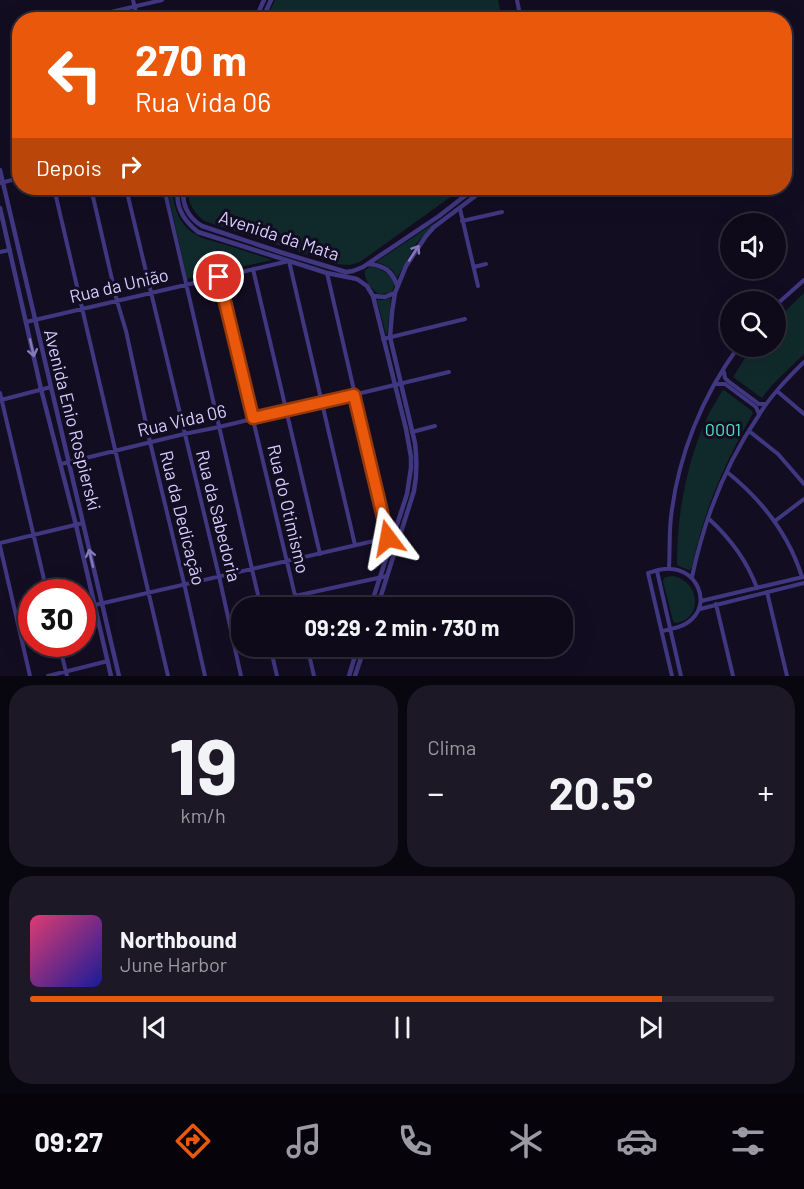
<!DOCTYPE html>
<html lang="pt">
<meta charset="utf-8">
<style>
:root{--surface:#0e0a19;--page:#1c1826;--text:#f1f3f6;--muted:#9b9aa2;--line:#2e2b38;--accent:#ea580c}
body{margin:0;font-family:Barlow,sans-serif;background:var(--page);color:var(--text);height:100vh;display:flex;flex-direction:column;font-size:22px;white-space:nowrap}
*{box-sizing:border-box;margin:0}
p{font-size:20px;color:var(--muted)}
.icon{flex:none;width:33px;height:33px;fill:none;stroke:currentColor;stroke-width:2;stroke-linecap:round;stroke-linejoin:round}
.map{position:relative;height:676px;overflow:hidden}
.panel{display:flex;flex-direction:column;gap:9px;padding:9px;background:#08060e;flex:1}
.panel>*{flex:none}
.hud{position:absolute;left:12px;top:12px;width:780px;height:183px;border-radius:24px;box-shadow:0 6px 24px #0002,0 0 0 2px var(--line);background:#ea580c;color:#fff;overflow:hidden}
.controls{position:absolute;left:720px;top:213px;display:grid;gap:12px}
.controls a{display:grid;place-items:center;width:66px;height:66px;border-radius:50%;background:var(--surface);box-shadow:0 6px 24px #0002,0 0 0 2px var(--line);font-size:30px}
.speed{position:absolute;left:18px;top:579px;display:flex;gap:12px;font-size:30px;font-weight:700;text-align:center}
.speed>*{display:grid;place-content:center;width:78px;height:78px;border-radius:50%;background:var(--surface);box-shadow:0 6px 24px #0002,0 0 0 2px var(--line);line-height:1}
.speed .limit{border:9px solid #d22;background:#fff;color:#111}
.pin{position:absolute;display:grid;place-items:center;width:51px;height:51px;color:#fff;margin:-26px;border:3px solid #fff;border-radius:50%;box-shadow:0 2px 6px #0007}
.me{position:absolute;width:66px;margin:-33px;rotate:347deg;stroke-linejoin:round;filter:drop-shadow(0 0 4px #0008)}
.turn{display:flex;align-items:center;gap:21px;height:126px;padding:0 24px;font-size:27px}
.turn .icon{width:78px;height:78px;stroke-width:2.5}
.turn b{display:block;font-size:42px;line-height:51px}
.then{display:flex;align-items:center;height:57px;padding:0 24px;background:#0003;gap:12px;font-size:22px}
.big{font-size:45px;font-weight:700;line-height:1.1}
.panel .widget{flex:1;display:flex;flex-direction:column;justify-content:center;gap:9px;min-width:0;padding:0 21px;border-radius:24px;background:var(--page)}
.panel .dial{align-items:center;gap:0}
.dial b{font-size:78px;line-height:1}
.song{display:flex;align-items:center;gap:18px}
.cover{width:72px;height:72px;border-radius:9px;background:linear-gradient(135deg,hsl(340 70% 55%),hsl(240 70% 35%))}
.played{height:6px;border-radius:3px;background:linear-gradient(90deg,var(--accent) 85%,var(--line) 85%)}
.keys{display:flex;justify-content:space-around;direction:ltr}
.heat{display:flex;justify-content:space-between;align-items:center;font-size:33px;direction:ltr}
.panel .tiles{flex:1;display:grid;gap:9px;grid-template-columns:1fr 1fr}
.widget:last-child{grid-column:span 2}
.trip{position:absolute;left:231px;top:597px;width:342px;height:60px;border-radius:24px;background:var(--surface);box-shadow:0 6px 24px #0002,0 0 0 2px var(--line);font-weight:700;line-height:60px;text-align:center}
.menu{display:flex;height:96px;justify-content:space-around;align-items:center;background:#06040a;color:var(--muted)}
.menu .icon{width:42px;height:42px}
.menu .on{color:var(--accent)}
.menu b{font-size:27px;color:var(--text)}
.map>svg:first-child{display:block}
.green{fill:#102a2b}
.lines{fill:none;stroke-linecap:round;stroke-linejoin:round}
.minor{stroke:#403781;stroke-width:4}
.tertiary{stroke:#403781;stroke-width:4.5}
.oneway{stroke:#847aba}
.route-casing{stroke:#983908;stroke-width:15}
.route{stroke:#ea580c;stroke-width:10}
.labels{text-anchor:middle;stroke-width:6;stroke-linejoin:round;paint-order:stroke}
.street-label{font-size:18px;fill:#d7cdff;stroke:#120d21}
.park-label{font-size:18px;fill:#57e1ca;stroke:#120d21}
</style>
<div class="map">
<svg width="804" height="676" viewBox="0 0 804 676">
<rect width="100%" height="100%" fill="#120d21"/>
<path class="green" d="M275 0H498L502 19H266Z
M167 188H173C172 210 182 231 205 239 211 241 217 242 223 244 239 249 255 254 272 260L187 279Z
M190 188H463L360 262 350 265 337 264 204 221C194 212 185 201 190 188Z
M436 222 416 244 397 278C394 269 385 264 376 262Z
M370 267C383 268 401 279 391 293L378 294C371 288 363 280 365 270Z
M804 293V354L772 385 762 398 733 377 752 347 776 346V320Z
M391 298 387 334 386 335 377 300H384Z
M724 390 752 411 753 413C725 463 703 511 692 568L689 570 679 566 677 564C677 515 686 465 706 420 710 410 717 401 722 391Z
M673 576C702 582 702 621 675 623L673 621 663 581 665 577Z"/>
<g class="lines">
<path class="minor" d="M133 0 138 20
M517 0 521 20
M77 20 162 0
M234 20 258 13
M0 183 20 178
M54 188 168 676
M91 188 117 301 126 331 150 442 184 583 205 676
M126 188 219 576 241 676
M164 188 261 608
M460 209 478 286
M462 221 502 212
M0 252 10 250
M474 267 486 264
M253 269 320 554
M327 273 388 538
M219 277 298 608
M776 305 804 280
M26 322 289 261 355 545
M383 339 465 319
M724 372 725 378 728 381 759 404H766
M715 384H725L756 407 759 414
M777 391 804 414
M0 393 47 592
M1 400 51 387
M749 431 778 454 804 484
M412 432 435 426
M61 464 184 434 219 427 449 372
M727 472C762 500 789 535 802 577
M709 519C730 538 747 561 757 588
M775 521 804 499
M0 543 83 523
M0 546 30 676
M669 568C670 551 669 534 671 517 678 456 702 396 739 346
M657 571 681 676
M692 577C704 520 726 463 759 415 771 395 788 378 804 362
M767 592 787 676
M295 596 387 576
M701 601 803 577
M716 604 733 676
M95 605 400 535
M700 609 804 583
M662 631C672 629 684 627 692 619 711 601 696 570 671 569 663 568 655 571 648 573L672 676
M59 644 67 676
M270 646 277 676
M307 646 314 676
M48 676 108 661"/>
<path class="tertiary" d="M255 20 264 0
M262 20 271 0
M0 170 119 676
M178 188C175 206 184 221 198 232L327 273 357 279 367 286 373 296 406 429 411 457V468L407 494 370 608
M184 188C181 203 188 218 202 226L283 253 346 272 353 271 363 267 439 216 475 188
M0 208 41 389 76 525 111 676
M368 264C384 265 392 271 397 285
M373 296 385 297 395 293
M377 608 414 491C417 475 417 459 415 443L390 337 392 312 395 293 406 266 426 236 434 227 486 188
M349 676 358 646
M355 676 365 646"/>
</g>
<defs><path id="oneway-shaft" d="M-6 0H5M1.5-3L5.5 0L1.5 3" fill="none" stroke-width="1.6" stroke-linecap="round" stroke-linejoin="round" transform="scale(1.5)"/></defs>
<g class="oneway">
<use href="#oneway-shaft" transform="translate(414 253) rotate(-57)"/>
<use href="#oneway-shaft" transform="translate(32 348) rotate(77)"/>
<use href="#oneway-shaft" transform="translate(91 558) rotate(-103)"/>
</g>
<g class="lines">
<g class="route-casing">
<path id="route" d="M219 277 253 418 354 395 388 538"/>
</g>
<use href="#route" class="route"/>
</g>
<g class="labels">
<g class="street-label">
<text transform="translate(279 236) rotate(18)" y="6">Avenida da Mata</text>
<text transform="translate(119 286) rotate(-13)" y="6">Rua da União</text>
<text transform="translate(72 420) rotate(76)" y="6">Avenida Enio Rospierski</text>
<text transform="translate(182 421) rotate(-13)" y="6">Rua Vida 06</text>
<text transform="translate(288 509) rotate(77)" y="6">Rua do Otimismo</text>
<text transform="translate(218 516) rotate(76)" y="6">Rua da Sabedoria</text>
<text transform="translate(182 518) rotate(76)" y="6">Rua da Dedicação</text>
</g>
<g class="park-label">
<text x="723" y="436">0001</text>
</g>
</g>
</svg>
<div class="controls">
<a><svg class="icon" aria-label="sound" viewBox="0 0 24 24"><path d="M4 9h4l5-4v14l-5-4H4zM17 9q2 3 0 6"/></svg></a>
<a><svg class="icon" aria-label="search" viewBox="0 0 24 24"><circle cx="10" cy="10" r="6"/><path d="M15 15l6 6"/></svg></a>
</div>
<div class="speed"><div class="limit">30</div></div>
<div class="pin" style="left:219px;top:277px;background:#d93025"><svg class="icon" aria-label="arrive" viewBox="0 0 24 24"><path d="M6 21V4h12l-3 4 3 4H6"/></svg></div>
<svg class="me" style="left:388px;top:538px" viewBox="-20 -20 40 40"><path d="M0-17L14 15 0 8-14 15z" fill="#ea580c" stroke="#fff" stroke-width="4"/></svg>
<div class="trip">09:29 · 2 min · 730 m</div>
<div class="hud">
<div class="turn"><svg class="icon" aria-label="left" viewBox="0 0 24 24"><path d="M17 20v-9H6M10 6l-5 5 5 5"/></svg><div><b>270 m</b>Rua Vida 06</div></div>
<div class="then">Depois<svg class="icon" aria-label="right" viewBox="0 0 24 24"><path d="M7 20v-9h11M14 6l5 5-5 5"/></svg></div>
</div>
</div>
<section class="panel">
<div class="tiles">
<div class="widget dial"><b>19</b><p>km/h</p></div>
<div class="widget"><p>Clima</p>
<div class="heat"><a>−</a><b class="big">20.5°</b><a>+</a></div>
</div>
<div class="widget">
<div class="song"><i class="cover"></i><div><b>Northbound</b><p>June Harbor</p></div></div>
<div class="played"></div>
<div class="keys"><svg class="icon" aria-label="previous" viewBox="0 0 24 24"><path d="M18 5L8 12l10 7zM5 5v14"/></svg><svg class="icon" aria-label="pause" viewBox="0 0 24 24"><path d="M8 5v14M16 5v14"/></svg><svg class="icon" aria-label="next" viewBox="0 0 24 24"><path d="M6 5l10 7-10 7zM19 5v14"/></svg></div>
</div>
</div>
</section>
<nav class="menu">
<b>09:27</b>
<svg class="icon on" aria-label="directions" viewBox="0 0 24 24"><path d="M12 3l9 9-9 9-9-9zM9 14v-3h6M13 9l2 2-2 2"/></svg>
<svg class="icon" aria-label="music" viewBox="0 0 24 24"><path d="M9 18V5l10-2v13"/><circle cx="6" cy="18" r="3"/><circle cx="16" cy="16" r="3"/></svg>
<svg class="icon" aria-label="phone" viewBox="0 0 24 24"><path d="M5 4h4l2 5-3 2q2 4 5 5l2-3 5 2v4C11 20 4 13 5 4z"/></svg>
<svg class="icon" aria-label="climate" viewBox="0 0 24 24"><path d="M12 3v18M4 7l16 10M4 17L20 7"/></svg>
<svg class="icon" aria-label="car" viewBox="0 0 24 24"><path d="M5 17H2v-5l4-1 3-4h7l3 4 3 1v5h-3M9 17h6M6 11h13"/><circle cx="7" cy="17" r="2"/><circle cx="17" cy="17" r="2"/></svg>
<svg class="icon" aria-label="filters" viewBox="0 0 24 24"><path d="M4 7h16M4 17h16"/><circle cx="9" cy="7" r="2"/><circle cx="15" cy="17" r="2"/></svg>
</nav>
